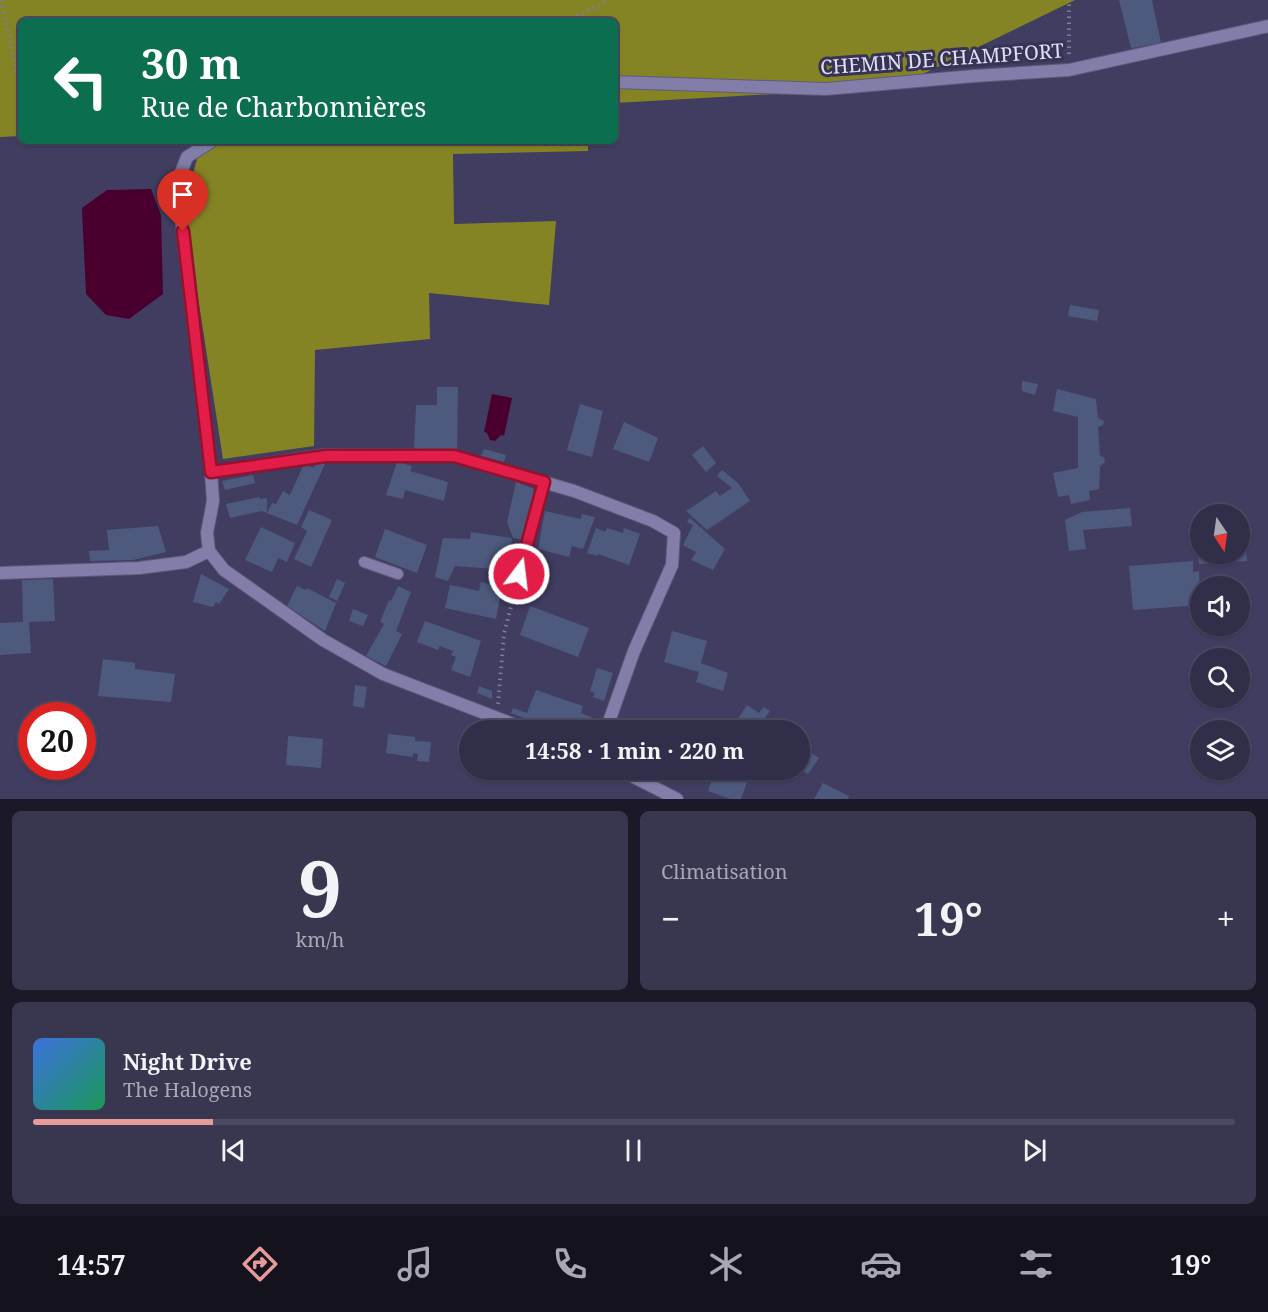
<!DOCTYPE html>
<html lang="fr">
<meta charset="utf-8">
<style>
:root{--surface:#312e49;--page:#393650;--text:#f1f3f6;--muted:#a8a8b4;--line:#4c4a61;--accent:#e69b98}
body{margin:0;font-family:"Noto Serif",serif;background:var(--page);color:var(--text);height:100vh;display:flex;flex-direction:column;font-size:22px;white-space:nowrap}
*{box-sizing:border-box;margin:0}
p{font-size:20px;color:var(--muted)}
.icon{flex:none;width:33px;height:33px;fill:none;stroke:currentColor;stroke-width:2;stroke-linecap:round;stroke-linejoin:round}
.map{position:relative;height:799px;overflow:hidden}
.sheet{display:flex;flex-direction:column;gap:12px;padding:12px;background:#1b1928;flex:1}
.sheet>*{flex:none}
.hud{position:absolute;left:18px;top:18px;width:600px;height:126px;border-radius:9px;box-shadow:0 2px 4px #0004,0 0 0 2px var(--line);background:#0b6e4f;color:#fff;overflow:hidden}
.needle{width:39px;rotate:167deg}
.buttons{position:absolute;left:1190px;top:504px;display:grid;gap:12px}
.buttons a{display:grid;place-items:center;width:60px;height:60px;border-radius:50%;background:var(--surface);box-shadow:0 2px 4px #0004,0 0 0 2px var(--line);font-size:30px}
.speed{position:absolute;left:18px;top:702px;display:flex;gap:12px;font-size:30px;font-weight:700;text-align:center}
.speed>*{display:grid;place-content:center;width:78px;height:78px;border-radius:50%;background:var(--surface);box-shadow:0 2px 4px #0004,0 0 0 2px var(--line);line-height:1}
.speed .limit{border:9px solid #d22;background:#fff;color:#111}
.pin{position:absolute;display:grid;place-items:center;width:51px;height:51px;color:#fff;margin:-62px -26px;border-radius:50% 50% 50% 0;rotate:-45deg;box-shadow:0 0 6px #0007}
.pin .icon{rotate:45deg}
.me{position:absolute;width:66px;margin:-33px;rotate:15deg;stroke-linejoin:round;filter:drop-shadow(0 0 4px #0008)}
.turn{display:flex;align-items:center;gap:21px;height:126px;padding:0 24px;font-size:27px}
.turn .icon{width:78px;height:78px;stroke-width:2.5}
.turn b{display:block;font-size:42px;line-height:51px}
.big{font-size:45px;font-weight:700;line-height:1.1}
.sheet .widget{flex:1;display:flex;flex-direction:column;justify-content:center;gap:9px;min-width:0;padding:0 21px;border-radius:9px;background:var(--page)}
.sheet .dial{align-items:center;gap:0}
.dial b{font-size:78px;line-height:1}
.song{display:flex;align-items:center;gap:18px}
.cover{width:72px;height:72px;border-radius:9px;background:linear-gradient(135deg,hsl(220 70% 55%),hsl(150 70% 35%))}
.played{height:6px;border-radius:3px;background:linear-gradient(90deg,var(--accent) 15%,var(--line) 15%)}
.keys{display:flex;justify-content:space-around;direction:ltr}
.heat{display:flex;justify-content:space-between;align-items:center;font-size:33px;direction:ltr}
.sheet .tiles{flex:1;display:grid;gap:12px;grid-template-columns:1fr 1fr}
.widget:last-child{grid-column:span 2}
.trip{position:absolute;left:459px;top:720px;width:351px;height:60px;border-radius:30px;background:var(--surface);box-shadow:0 2px 4px #0004,0 0 0 2px var(--line);font-weight:700;line-height:60px;text-align:center}
.dock{display:flex;height:96px;justify-content:space-around;align-items:center;background:#14121d;color:var(--muted)}
.dock .icon{width:42px;height:42px}
.dock .selected{color:var(--accent)}
.dock b{font-size:27px;color:var(--text)}
.map>svg:first-child{display:block}
.forest{fill:#858424}
.water{fill:#49002f}
.building{fill:#4d5a7e}
.lines{fill:none;stroke-linecap:round;stroke-linejoin:round}
.service-casing{stroke:#5e5a7c;stroke-width:12}
.minor-casing{stroke:#5e5a7c;stroke-width:14}
.path{stroke:#7f7c9b;stroke-width:4;stroke-dasharray:1.5 4.5;stroke-linecap:butt}
.service{stroke:#827ea9;stroke-width:10}
.minor{stroke:#827ea9;stroke-width:12}
.route-casing{stroke:#92132f;stroke-width:15}
.route{stroke:#e11d48;stroke-width:10}
.labels{text-anchor:middle;stroke-width:6;stroke-linejoin:round;paint-order:stroke}
.street-label{font-size:20px;fill:#e0dff5;stroke:#373355}
</style>
<div class="map">
<svg width="1268" height="799" viewBox="0 0 1268 799">
<rect width="100%" height="100%" fill="#413d61"/>
<path class="forest" d="M0 0H1075L896 87 615 103V21H21V136L0 137Z
M222 141H588V151L453 154 454 224 556 221 549 305 429 293 430 339 315 350 314 446 223 459 184 207 197 159 217 142Z"/>
<path class="water" d="M151 189 161 215 163 294 129 319 106 315 86 294 82 208 107 190Z
M492 394 512 398 504 436 501 435 495 441 490 440 487 433 484 432Z"/>
<path class="building" d="M1119 0H1152L1161 43 1131 48Z
M1070 305 1099 310 1097 321 1068 316Z
M1022 381 1038 384 1035 395 1022 391Z
M437 387H458L457 451 414 449 416 405H437Z
M1057 389 1096 399 1098 418 1104 421 1103 425 1098 427 1100 456 1104 457 1105 462 1100 466 1099 489 1089 491 1090 500 1071 504 1069 495 1058 497 1053 473 1078 468V417L1053 411Z
M580 404 603 411 592 457 567 450Z
M624 422 658 438 649 462 613 449Z
M703 446 716 463 706 472 692 455Z
M484 449 506 455 504 462 481 456Z
M317 460 325 464 297 525 262 511 230 518 226 504 259 497 260 499 267 498V513L272 503 276 504 283 491 290 495 304 464 314 468Z
M397 462 412 466 410 471 448 482 444 501 405 490 403 499 386 495Z
M722 470 738 483 750 501 707 530 686 511 716 491 720 496 732 488 717 476Z
M253 475 255 483 225 490 222 481Z
M516 482 534 489 524 540 513 538 507 522Z
M1130 508 1132 526 1083 530 1086 549 1069 551 1065 520 1082 512Z
M309 510 332 520 311 567 294 559 307 531 301 527Z
M545 511 581 519 582 514 595 517 583 549 572 546 569 557 538 549Z
M690 518 725 549 713 570 691 560 696 552 683 545 693 525 687 522Z
M158 526 166 552 133 560 90 561 89 551 109 550 107 530Z
M261 527 295 543 287 562 278 558 272 572 245 560Z
M596 528 605 532 607 528 623 533 624 528 640 534 629 565 598 554 597 556 587 553Z
M1239 528H1245L1247 561 1199 564 1198 554H1239Z
M385 529 427 545 417 573 375 557Z
M471 532 512 538 509 570 455 566 448 581 435 577 443 538 470 539Z
M1193 561V572L1199 571 1200 605 1133 610 1129 566Z
M201 574 229 589 219 604 216 602 213 607 193 602Z
M53 579 55 621 29 622 31 653 0 655V623L23 622 22 580Z
M337 579 345 583 337 601 329 597Z
M481 582 502 587 496 619 445 608 450 585 479 591Z
M297 586 306 590 307 588 336 603 325 631 287 606Z
M398 586 411 592 396 631 402 634 386 666 366 656 384 624 380 622 389 600 391 601Z
M530 606 589 628 578 657 520 635Z
M353 609 368 615 363 626 349 621Z
M425 621 481 641 470 677 451 670 456 657 451 655 453 651 440 646 438 650 417 642Z
M672 631 707 641 701 663 728 673 723 691 696 682 699 672 664 662Z
M103 659 135 663V669L175 674 171 702 98 696Z
M597 668 613 673 604 701 593 697 595 693 590 691Z
M355 685 367 687 364 708 353 706Z
M479 686 492 691V699L477 693Z
M536 690 583 706 581 713 598 720 595 730H555L511 713 513 708 527 713Z
M747 705 759 713 764 707 770 711 755 730H742L734 725Z
M388 734 415 737V741L431 742 429 762 417 761 418 754 413 753V757L386 753Z
M288 736 323 739 321 768 286 765Z
M800 746 819 758 808 774 800 769Z
M645 770H667L662 780 644 772Z
M715 770H748L747 773 750 774 741 799H730L708 791Z
M823 783 849 796 848 799H814Z"/>
<g class="lines">
<g class="service-casing">
<path id="service" d="M364 562 398 574
M519 575 544 482"/>
</g>
<g class="minor-casing">
<path id="minor" d="M615 82 826 89 974 76 1069 70 1268 26
M211 472 325 455 454 456 574 491 653 521 674 533 672 565 634 651 606 730
M209 551 207 533 213 501 211 472 177 183 187 157 212 141
M209 551 224 570 323 640 383 674 528 730
M0 573 139 568 186 562 209 551
M620 770 677 799"/>
</g>
<path class="path" d="M1 0 18 79 21 81
M566 21 609 0
M1069 54V0
M498 704 504 634 516 587"/>
<use href="#service" class="service"/>
<use href="#minor" class="minor"/>
</g>
<g class="lines">
<g class="route-casing">
<path id="route" d="M183 231 211 472 326 456H454L544 482 519 574"/>
</g>
<use href="#route" class="route"/>
</g>
<g class="labels">
<g class="street-label">
<text transform="translate(942 59) rotate(-4)" y="7">CHEMIN DE CHAMPFORT</text>
</g>
</g>
</svg>
<div class="buttons">
<a><svg class="needle" viewBox="-14 -14 28 28"><path d="M0-13l5 13h-10z" fill="#e53935"/><path d="M0 13l5-13h-10z" fill="#a8a8b4"/></svg></a>
<a><svg class="icon" aria-label="sound" viewBox="0 0 24 24"><path d="M4 9h4l5-4v14l-5-4H4zM17 9q2 3 0 6"/></svg></a>
<a><svg class="icon" aria-label="search" viewBox="0 0 24 24"><circle cx="10" cy="10" r="6"/><path d="M15 15l6 6"/></svg></a>
<a><svg class="icon" aria-label="layers" viewBox="0 0 24 24"><path d="M12 4l9 5-9 5-9-5zM3 14l9 5 9-5"/></svg></a>
</div>
<div class="speed"><div class="limit">20</div></div>
<div class="pin" style="left:183px;top:231px;background:#d93025"><svg class="icon" aria-label="arrive" viewBox="0 0 24 24"><path d="M6 21V4h12l-3 4 3 4H6"/></svg></div>
<svg class="me" style="left:519px;top:574px" viewBox="-20 -20 40 40"><circle r="17" fill="#e11d48" stroke="#fff" stroke-width="3"/><path d="M0-11L8 9 0 5-8 9z" fill="#fff"/></svg>
<div class="trip">14:58 · 1 min · 220 m</div>
<div class="hud">
<div class="turn"><svg class="icon" aria-label="left" viewBox="0 0 24 24"><path d="M17 20v-9H6M10 6l-5 5 5 5"/></svg><div><b>30 m</b>Rue de Charbonnières</div></div>
</div>
</div>
<section class="sheet">
<div class="tiles">
<div class="widget dial"><b>9</b><p>km/h</p></div>
<div class="widget"><p>Climatisation</p>
<div class="heat"><a>−</a><b class="big">19°</b><a>+</a></div>
</div>
<div class="widget">
<div class="song"><i class="cover"></i><div><b>Night Drive</b><p>The Halogens</p></div></div>
<div class="played"></div>
<div class="keys"><svg class="icon" aria-label="previous" viewBox="0 0 24 24"><path d="M18 5L8 12l10 7zM5 5v14"/></svg><svg class="icon" aria-label="pause" viewBox="0 0 24 24"><path d="M8 5v14M16 5v14"/></svg><svg class="icon" aria-label="next" viewBox="0 0 24 24"><path d="M6 5l10 7-10 7zM19 5v14"/></svg></div>
</div>
</div>
</section>
<nav class="dock">
<b>14:57</b>
<svg class="icon selected" aria-label="directions" viewBox="0 0 24 24"><path d="M12 3l9 9-9 9-9-9zM9 14v-3h6M13 9l2 2-2 2"/></svg>
<svg class="icon" aria-label="music" viewBox="0 0 24 24"><path d="M9 18V5l10-2v13"/><circle cx="6" cy="18" r="3"/><circle cx="16" cy="16" r="3"/></svg>
<svg class="icon" aria-label="phone" viewBox="0 0 24 24"><path d="M5 4h4l2 5-3 2q2 4 5 5l2-3 5 2v4C11 20 4 13 5 4z"/></svg>
<svg class="icon" aria-label="climate" viewBox="0 0 24 24"><path d="M12 3v18M4 7l16 10M4 17L20 7"/></svg>
<svg class="icon" aria-label="car" viewBox="0 0 24 24"><path d="M5 17H2v-5l4-1 3-4h7l3 4 3 1v5h-3M9 17h6M6 11h13"/><circle cx="7" cy="17" r="2"/><circle cx="17" cy="17" r="2"/></svg>
<svg class="icon" aria-label="filters" viewBox="0 0 24 24"><path d="M4 7h16M4 17h16"/><circle cx="9" cy="7" r="2"/><circle cx="15" cy="17" r="2"/></svg>
<b>19°</b>
</nav>
